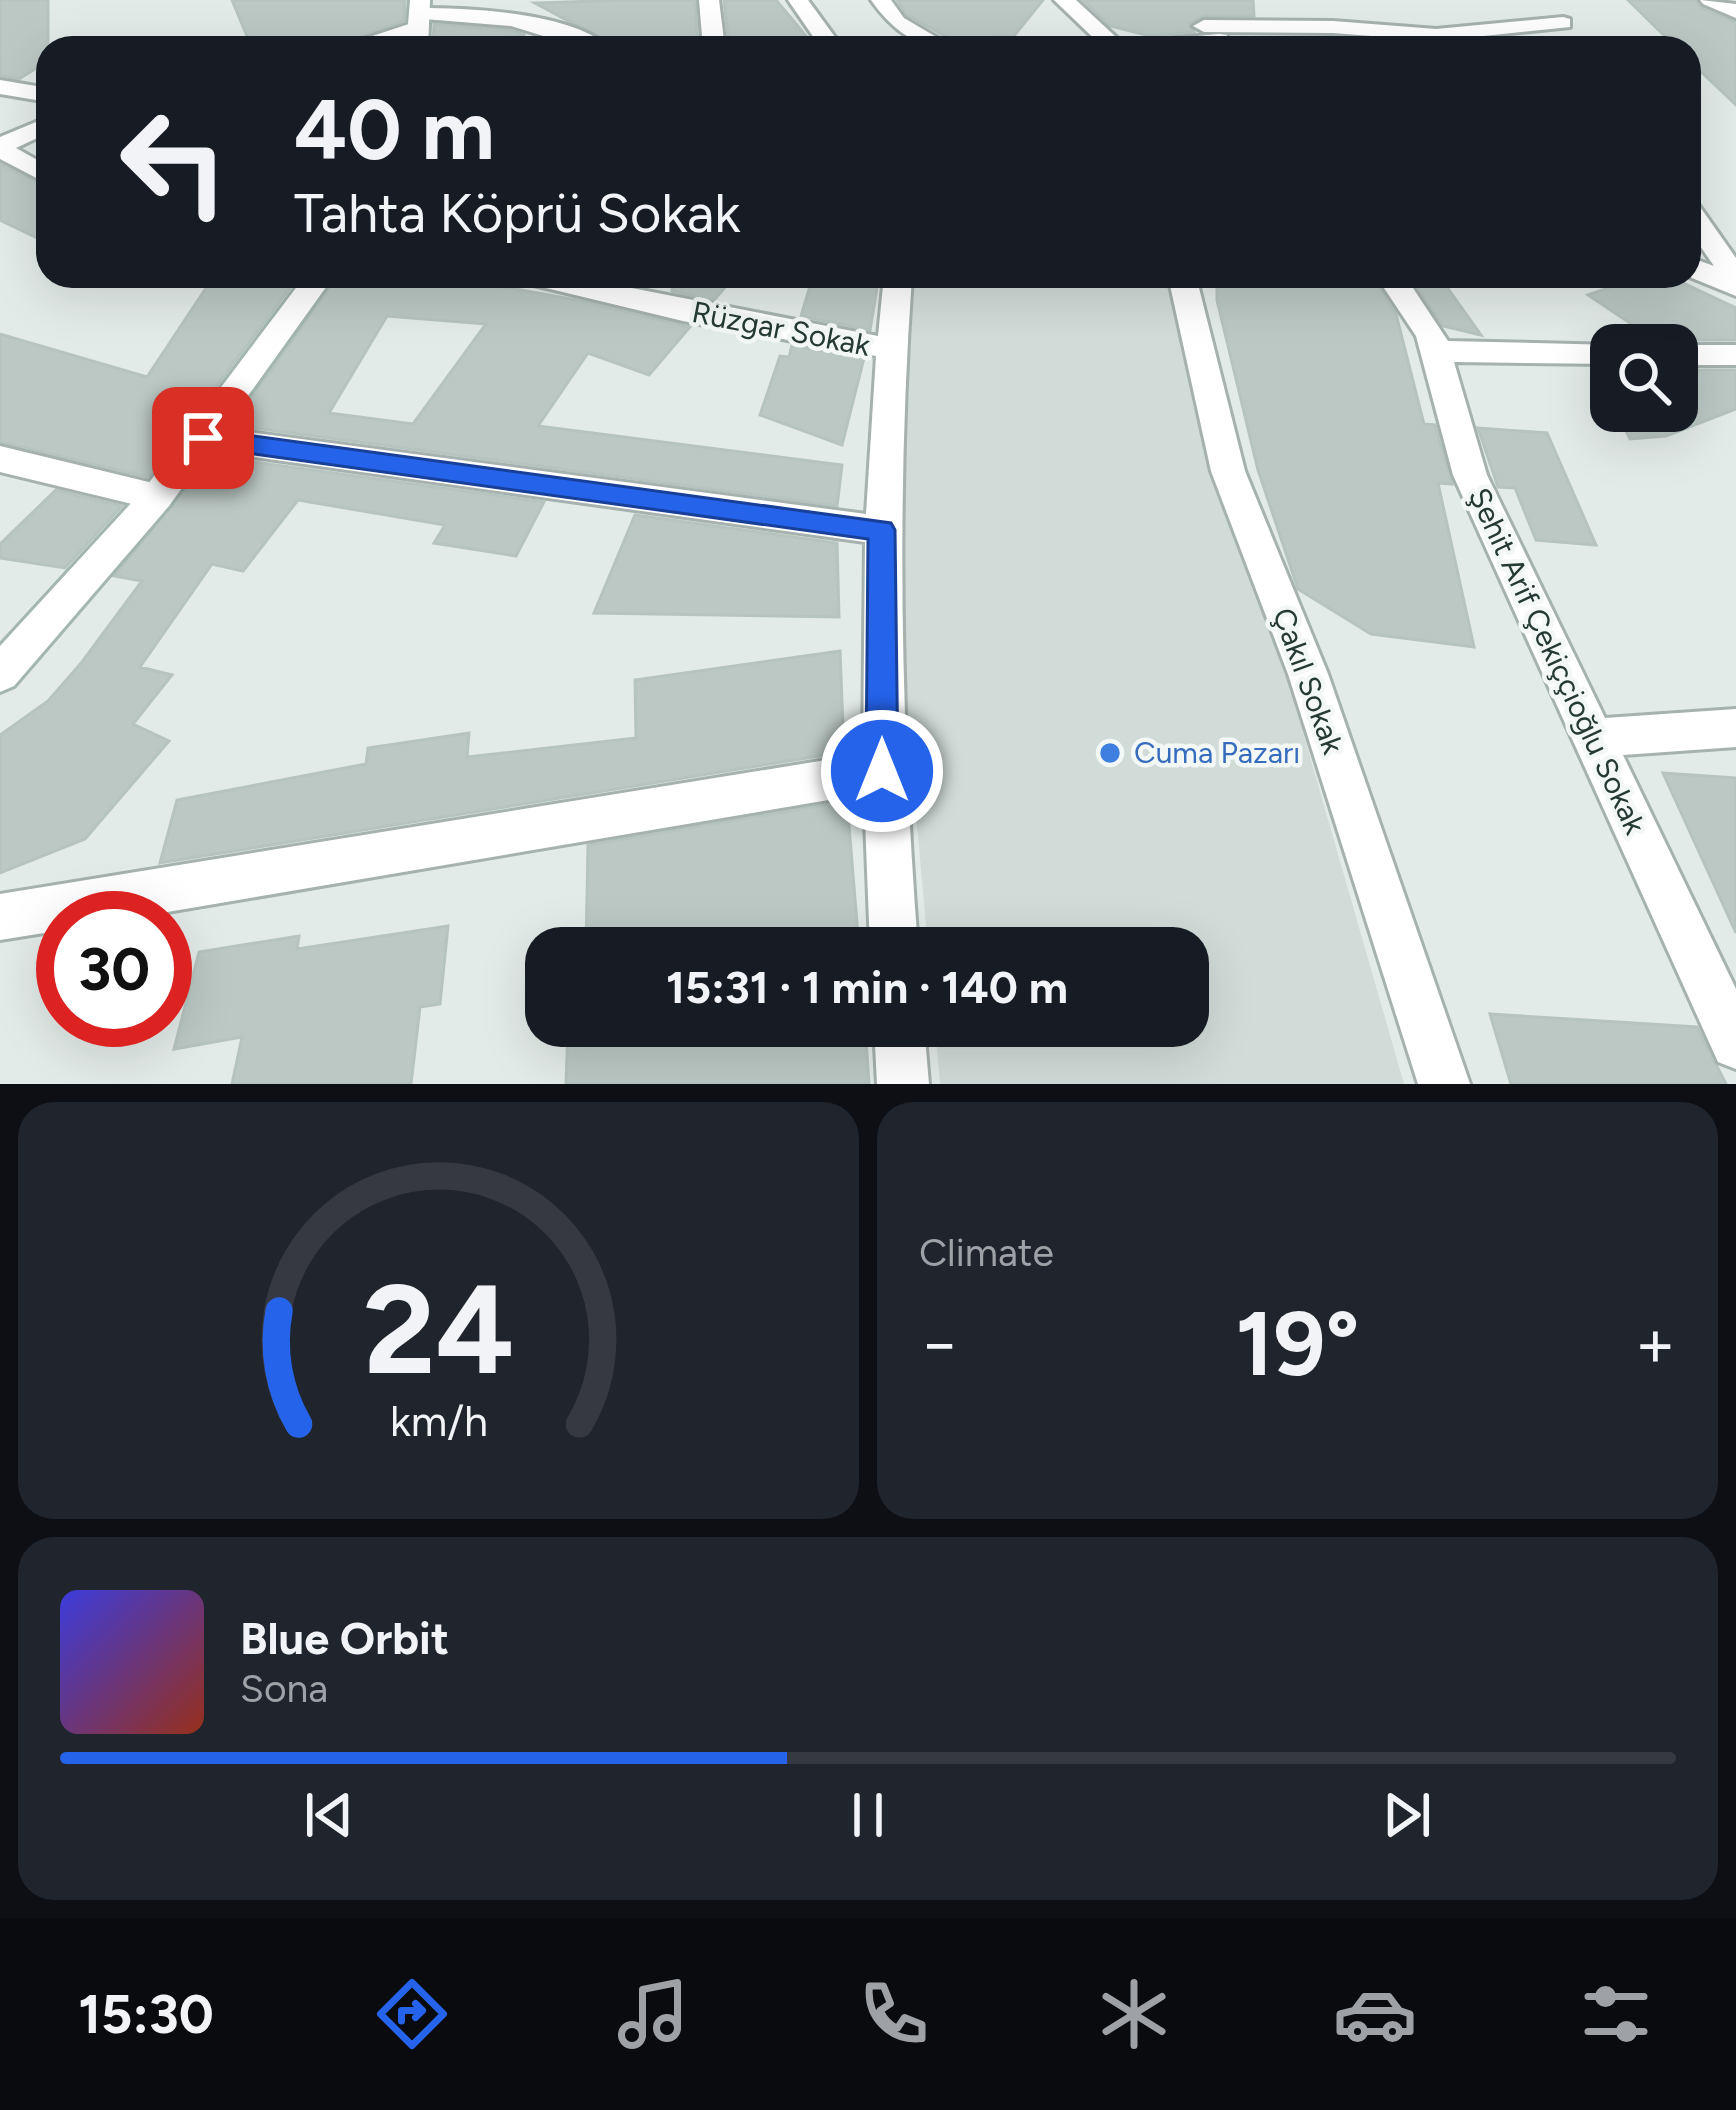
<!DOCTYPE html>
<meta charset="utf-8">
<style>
:root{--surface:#171b24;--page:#20242c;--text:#f1f3f6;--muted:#9ea1a6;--line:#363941;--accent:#2563eb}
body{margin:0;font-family:Figtree,sans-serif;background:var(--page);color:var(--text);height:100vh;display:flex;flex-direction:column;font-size:45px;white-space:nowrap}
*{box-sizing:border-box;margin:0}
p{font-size:39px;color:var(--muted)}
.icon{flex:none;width:66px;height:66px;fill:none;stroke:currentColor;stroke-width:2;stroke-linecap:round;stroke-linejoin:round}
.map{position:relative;height:1084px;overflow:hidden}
.drawer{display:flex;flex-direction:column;gap:18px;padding:18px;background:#0d0f14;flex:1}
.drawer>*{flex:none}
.guide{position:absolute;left:36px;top:36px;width:1665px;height:252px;border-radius:36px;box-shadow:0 12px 48px #0002;background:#171b24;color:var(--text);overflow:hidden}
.tools{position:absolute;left:1590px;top:324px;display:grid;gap:24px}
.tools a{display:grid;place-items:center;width:108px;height:108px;border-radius:24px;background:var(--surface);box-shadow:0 12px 48px #0002;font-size:60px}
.speed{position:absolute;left:36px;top:891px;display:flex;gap:24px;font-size:60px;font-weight:700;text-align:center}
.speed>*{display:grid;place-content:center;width:156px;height:156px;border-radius:50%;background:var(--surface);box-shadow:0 12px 48px #0002;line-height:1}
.speed .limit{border:18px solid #d22;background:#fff;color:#111}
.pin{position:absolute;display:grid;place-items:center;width:102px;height:102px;color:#fff;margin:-51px;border-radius:24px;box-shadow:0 6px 18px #0006}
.me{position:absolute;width:132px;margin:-66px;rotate:0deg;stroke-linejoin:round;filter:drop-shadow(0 0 9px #0008)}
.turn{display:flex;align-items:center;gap:42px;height:252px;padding:0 60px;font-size:54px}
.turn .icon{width:156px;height:156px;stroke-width:2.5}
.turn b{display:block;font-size:84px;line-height:102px}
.big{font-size:90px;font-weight:700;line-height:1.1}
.drawer .widget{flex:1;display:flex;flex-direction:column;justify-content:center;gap:18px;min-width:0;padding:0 42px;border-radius:36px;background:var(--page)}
.drawer .dial{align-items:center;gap:0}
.dial svg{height:312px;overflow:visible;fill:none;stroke:var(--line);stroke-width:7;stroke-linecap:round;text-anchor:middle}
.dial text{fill:var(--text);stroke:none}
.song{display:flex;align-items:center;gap:36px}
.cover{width:144px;height:144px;border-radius:18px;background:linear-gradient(135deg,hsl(240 70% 55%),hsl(10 70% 35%))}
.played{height:12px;border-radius:6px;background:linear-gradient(90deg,var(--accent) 45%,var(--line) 45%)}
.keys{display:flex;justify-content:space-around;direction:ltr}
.heat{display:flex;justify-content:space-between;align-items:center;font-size:66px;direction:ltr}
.drawer .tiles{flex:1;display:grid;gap:18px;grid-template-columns:1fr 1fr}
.widget:last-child{grid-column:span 2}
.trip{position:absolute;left:525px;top:927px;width:684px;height:120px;border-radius:36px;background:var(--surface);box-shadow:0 12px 48px #0002;font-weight:700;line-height:120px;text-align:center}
.dock{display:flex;height:192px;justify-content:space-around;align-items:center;background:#090b0e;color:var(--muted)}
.dock .icon{width:84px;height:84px}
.dock .active{color:var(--accent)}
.dock b{font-size:54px;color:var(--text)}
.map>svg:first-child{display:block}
.built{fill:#d1dbd7}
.building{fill:#bbc8c4;stroke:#b6c4bf;stroke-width:3;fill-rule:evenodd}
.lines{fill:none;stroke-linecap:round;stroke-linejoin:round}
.street-casing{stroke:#a6b2af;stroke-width:6}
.secondary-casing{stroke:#a3b6b0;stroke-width:6}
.street{fill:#fff;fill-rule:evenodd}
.secondary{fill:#fff;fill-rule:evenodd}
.route{fill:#2563eb;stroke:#184099;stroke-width:3}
.shop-dot{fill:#3f7fe0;stroke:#f3f8f6;stroke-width:4.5}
.labels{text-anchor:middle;stroke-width:9;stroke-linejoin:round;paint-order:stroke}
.street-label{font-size:30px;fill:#253a35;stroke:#f3f8f6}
.shop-label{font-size:30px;fill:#366cbe;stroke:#f3f8f6;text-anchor:start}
</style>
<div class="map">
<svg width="1736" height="1084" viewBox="0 0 1736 1084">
<rect width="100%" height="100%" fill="#e3ebe8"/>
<path class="built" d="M911 276H1172L1404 1084H940L935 1026H1188V948H928L893 558Z"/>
<path class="building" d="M0 0H48V61L19 79 0 76Z
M232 0H402L405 1 404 21 332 48H252Z
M628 0H695L698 45 619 48 535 3Z
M724 0H776L816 48H729Z
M897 0H1043L1013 37 995 36 986 48H970L941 34 907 15Z
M1083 0H1253L1254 16H1204L1189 24 1194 32 1150 36 1110 26Z
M1628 0H1696L1701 8 1736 22V105L1689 60V48H1677Z
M434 24 510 30 525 35 433 47Z
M0 164 48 188V243L0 220Z
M214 276H299L148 477 0 442V334L147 377Z
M338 276H441L577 300 690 327 649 375 588 353 538 426 842 465 837 506 232 425ZM387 316 486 324 413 424 329 413Z
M673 276H735L714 300 672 291Z
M813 276H879L870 330 801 316Z
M1217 276H1372L1396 314 1424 424 1435 425 1452 484 1438 483 1474 647 1371 634 1298 589 1258 470 1217 300Z
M1410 276H1439L1481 335 1443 326Z
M1642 276H1668L1736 308V340H1677L1663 345 1588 295Z
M792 345 864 358 842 445 760 415 780 356 789 357Z
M1677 370H1736V409L1666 436 1630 439 1616 411H1677Z
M1478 428 1547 433 1596 545 1536 540 1515 488 1498 487Z
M211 456 544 502 516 556 434 543 445 525 298 500 243 571 212 564 140 667 172 675 133 724 169 741 85 839 0 873V735L48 701 82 662 142 581 114 576Z
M56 490 122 506 65 568 0 558V544Z
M635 515 837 543 839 617 594 613Z
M840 651 844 752 160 863 177 800 366 764 368 748 469 733 467 757 636 738 635 680Z
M1663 773 1736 778V933Z
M847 801 859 948H586L588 845Z
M448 926 440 1004 420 1007 411 1084H232L242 1037 174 1049 199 952 299 936 297 949Z
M1490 1014 1697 1027 1726 1084H1511Z
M568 1026H865L869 1084H566Z"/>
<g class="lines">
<g class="street-casing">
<path id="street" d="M699 0H719L725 48H703Z
M788 0H808L843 48H821Z
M871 0H891L904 18 955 48C916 48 893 31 871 0Z
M1054 0H1076L1128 48H1104Z
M1700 0 1736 4V18L1703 4Z
M419 8C471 8 571 12 611 48H582L511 26 412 18V10Z
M1563 17 1570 19V27L1436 41 1333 33 1204 32 1193 26 1204 20 1333 21 1436 29Z
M418 21 425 23V31L370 48H336Z
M1219 34 1227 35V45L1133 48 1144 41Z
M0 80 48 88V102L0 94Z
M48 117V133L16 148 48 166V184L0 159V137Z
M1689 202 1698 204 1736 258V296L1687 276 1689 257 1714 266 1689 230Z
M517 276H570L878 336 884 276H912C896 501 901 724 918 948H870L864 794 132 918H63V930L0 940V894L863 754 865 542 203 450 191 447 186 438 191 429 203 426 866 514 876 356 683 321 521 282Z
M1168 276H1196L1245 471 1328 674 1470 1084H1418L1288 674 1211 471Z
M1376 276H1405L1448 341 1616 345H1611V364L1454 362 1487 475 1605 718 1736 709V747L1623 755 1736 989V1069L1718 1062 1453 475 1416 336Z
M1677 345H1736V365H1677Z
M0 446 157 484 169 488 174 497 169 506 157 510 0 472Z
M874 1026H924L929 1084H877Z"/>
</g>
<g class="secondary-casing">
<path id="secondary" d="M410 0H430L428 48H406Z
M305 276H334L169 506 14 686 0 692V646L145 488Z"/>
</g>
<use href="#street" class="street"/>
<use href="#secondary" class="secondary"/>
</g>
<path class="route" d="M203 429 891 523 895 530 898 771 893 781 882 786 871 781 866 771 868 539 203 447 190 438Z"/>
<circle class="shop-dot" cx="1110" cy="753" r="12"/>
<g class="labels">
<g class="street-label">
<text transform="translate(781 329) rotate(11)" y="10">Rüzgar Sokak</text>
<text transform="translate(1557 661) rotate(65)" y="10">Şehit Arif Çekiççioğlu Sokak</text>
<text transform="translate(1308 681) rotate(70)" y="10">Çakıl Sokak</text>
</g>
<g class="shop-label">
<text x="1134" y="763">Cuma Pazarı</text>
</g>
</g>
</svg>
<div class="tools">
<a><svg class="icon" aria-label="search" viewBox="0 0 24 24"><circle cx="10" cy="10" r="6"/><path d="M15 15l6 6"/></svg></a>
</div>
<div class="speed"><div class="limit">30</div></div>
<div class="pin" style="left:203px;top:438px;background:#d93025"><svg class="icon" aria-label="arrive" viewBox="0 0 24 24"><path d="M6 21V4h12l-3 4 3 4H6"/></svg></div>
<svg class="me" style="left:882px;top:771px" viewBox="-20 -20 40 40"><circle r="17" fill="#2563eb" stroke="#fff" stroke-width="3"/><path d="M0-11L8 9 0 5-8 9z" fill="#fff"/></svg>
<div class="trip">15:31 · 1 min · 140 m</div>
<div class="guide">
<div class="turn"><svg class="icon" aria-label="left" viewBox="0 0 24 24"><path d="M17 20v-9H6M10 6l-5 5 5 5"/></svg><div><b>40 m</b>Tahta Köprü Sokak</div></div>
</div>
</div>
<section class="drawer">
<div class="tiles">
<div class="widget dial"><svg viewBox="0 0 100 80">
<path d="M14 69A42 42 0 1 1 86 69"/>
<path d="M14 69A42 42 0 0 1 9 40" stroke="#2563eb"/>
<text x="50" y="56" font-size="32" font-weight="700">24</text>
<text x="50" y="72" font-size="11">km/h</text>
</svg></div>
<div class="widget"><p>Climate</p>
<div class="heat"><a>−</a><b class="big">19°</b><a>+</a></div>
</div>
<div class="widget">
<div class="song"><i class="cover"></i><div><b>Blue Orbit</b><p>Sona</p></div></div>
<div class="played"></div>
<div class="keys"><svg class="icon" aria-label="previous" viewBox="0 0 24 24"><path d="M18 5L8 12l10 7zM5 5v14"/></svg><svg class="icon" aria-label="pause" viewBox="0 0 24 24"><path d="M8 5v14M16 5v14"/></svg><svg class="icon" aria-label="next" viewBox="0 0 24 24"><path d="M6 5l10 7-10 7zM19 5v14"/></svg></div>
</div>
</div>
</section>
<nav class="dock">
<b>15:30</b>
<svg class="icon active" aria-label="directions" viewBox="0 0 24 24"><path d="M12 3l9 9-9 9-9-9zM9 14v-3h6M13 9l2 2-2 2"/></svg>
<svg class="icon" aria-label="music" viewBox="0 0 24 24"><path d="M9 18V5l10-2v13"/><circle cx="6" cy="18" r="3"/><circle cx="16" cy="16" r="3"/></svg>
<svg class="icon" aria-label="phone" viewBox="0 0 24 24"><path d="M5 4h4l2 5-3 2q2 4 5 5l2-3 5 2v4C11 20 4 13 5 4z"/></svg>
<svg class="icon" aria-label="climate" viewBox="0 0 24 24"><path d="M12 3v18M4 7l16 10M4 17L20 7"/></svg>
<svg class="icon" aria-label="car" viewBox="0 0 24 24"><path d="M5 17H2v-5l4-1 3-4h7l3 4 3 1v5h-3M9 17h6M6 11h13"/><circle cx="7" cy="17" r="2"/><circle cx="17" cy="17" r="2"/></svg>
<svg class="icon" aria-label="filters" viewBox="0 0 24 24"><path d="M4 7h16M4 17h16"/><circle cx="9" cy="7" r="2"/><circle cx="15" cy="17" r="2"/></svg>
</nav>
